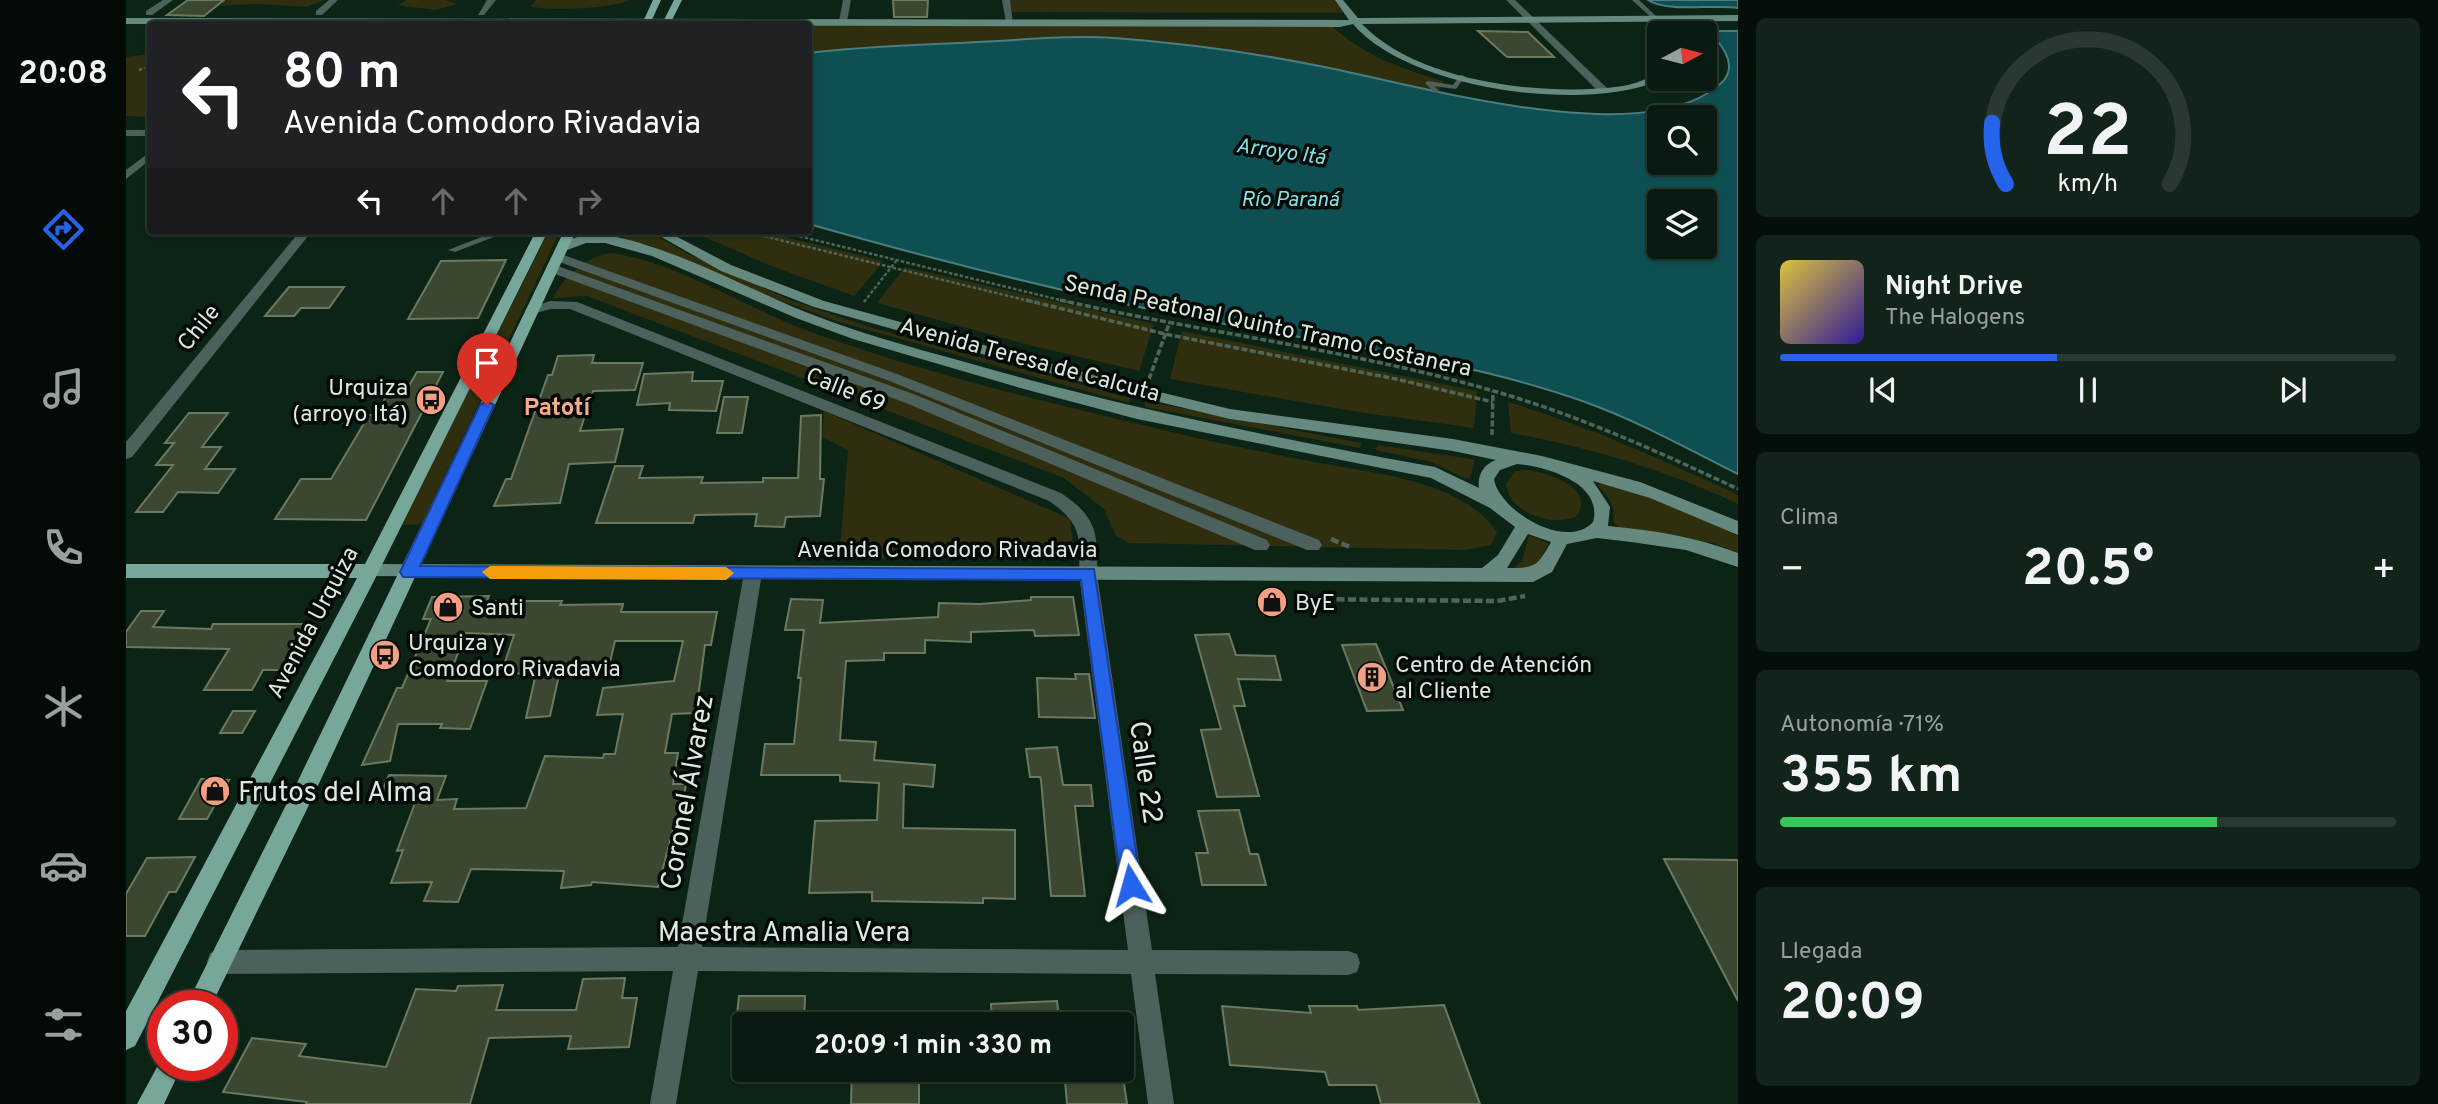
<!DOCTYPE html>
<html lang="es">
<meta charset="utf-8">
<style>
:root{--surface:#091b10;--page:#122419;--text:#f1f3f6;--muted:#99a19f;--line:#293930;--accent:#2563eb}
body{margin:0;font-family:Overpass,sans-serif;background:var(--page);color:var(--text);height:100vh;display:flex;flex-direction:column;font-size:26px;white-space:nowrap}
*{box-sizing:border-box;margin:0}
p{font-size:23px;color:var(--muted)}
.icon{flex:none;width:38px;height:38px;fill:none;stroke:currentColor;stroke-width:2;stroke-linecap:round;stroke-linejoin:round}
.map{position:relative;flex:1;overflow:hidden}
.sheet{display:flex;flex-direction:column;gap:18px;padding:18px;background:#050f09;width:700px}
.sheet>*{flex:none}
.banner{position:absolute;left:21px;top:21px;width:665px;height:214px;border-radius:7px;box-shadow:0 2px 5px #0004,0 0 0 2px var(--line);background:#202124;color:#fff;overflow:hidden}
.needle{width:46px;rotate:83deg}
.tools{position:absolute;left:1521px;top:21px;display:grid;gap:14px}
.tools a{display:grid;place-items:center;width:70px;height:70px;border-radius:7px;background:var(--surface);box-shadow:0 2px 5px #0004,0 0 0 2px var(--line);font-size:35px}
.speed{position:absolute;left:21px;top:990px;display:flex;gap:14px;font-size:35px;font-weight:700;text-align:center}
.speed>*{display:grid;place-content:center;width:91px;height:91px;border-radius:50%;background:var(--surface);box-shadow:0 2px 5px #0004,0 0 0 2px var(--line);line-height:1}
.speed .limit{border:10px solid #d22;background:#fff;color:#111}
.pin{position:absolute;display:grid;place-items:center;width:60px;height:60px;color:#fff;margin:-72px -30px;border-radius:50% 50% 50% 0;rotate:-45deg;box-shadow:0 0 7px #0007}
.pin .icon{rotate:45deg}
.me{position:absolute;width:77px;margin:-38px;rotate:352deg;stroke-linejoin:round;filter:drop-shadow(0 0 5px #0008)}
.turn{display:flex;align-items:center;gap:24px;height:147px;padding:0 21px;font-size:32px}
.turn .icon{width:91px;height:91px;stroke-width:2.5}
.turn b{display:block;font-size:49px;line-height:60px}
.lanes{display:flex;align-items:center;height:66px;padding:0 21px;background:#0003;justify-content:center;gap:35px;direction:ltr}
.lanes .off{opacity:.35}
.big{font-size:52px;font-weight:700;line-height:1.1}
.sheet .tile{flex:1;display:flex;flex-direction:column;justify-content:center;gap:10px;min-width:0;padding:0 24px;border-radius:10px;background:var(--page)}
.sheet .dial{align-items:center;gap:0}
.dial svg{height:182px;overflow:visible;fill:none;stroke:var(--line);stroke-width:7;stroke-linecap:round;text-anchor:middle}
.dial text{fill:var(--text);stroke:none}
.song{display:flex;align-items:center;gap:21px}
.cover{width:84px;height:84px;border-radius:10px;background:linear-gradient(135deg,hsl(50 70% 55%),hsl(250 70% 35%))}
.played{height:7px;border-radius:4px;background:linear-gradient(90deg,var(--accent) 45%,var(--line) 45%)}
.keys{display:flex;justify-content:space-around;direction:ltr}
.heat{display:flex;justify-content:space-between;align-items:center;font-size:38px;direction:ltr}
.charge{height:10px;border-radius:5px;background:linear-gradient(90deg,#34c759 71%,var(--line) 0)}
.trip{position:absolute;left:606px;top:1012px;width:402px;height:70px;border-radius:7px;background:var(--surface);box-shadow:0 2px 5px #0004,0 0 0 2px var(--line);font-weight:700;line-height:70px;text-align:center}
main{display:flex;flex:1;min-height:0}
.tabs{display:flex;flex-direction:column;width:126px;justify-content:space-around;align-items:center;background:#040b06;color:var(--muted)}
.tabs .icon{width:49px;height:49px}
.tabs .active{color:var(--accent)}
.tabs b{font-size:32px;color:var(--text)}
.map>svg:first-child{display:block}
.green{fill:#2f2f0f}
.water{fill:#0d4f53;stroke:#4b7d7d;stroke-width:2;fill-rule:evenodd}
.building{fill:#3b4731;stroke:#6b7960;stroke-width:2}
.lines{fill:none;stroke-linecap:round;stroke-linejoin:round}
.path-far2{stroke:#506558;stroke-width:2.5;stroke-dasharray:3.5 2;stroke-linecap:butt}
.path-far1{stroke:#506558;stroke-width:3.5;stroke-dasharray:6 2.5;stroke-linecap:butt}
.path{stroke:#506558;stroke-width:4.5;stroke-dasharray:8 3.5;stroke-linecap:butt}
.service{fill:#4c615c;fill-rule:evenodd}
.pedestrian{fill:#4c615c;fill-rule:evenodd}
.minor{fill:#4c615c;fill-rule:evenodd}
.secondary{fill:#65887f;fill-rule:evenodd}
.primary{fill:#77a69b;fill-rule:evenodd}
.route{fill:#2563eb;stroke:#184099;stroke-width:2}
.slow{fill:#f59e0b}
.labels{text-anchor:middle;stroke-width:7;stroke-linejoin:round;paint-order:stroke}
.far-water-label{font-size:21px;font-style:italic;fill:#82e2e9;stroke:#030a05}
.street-label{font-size:23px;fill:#dbe9df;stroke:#030a05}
.poi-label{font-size:23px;fill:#dbe9df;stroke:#030a05;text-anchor:start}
.neighbourhood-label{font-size:24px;font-weight:bold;fill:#f8aa90;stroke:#030a05}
.near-street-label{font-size:28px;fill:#dbe9df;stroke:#030a05}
.near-poi-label{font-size:28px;fill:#dbe9df;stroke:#030a05;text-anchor:start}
</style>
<main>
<nav class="tabs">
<b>20:08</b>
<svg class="icon active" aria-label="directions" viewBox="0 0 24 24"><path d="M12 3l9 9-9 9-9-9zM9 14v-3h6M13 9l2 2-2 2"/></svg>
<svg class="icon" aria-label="music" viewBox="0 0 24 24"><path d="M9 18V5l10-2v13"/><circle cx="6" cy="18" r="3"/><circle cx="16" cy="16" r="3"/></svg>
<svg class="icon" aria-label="phone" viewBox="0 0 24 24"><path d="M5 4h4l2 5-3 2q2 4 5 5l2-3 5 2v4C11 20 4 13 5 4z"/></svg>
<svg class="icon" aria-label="climate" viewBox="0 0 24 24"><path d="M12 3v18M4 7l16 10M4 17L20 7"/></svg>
<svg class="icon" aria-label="car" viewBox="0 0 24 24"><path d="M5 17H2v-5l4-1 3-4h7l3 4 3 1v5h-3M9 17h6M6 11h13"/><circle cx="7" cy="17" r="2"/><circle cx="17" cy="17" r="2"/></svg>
<svg class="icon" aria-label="filters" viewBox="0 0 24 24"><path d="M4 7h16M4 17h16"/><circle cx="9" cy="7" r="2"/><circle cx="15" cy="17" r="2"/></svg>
</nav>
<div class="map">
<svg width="1612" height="1104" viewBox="0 0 1612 1104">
<rect width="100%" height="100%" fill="#0c2415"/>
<path class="green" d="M102 0H198L181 7 130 4 96 6 97 2Z
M280 0H319L332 4 309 10 272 5Z
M410 0H503C493 8 417 12 405 6Z
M882 0H1209L1218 13 884 12Z
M682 25 1207 27C1239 56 1276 69 1317 81L1313 91H1309L1187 65 986 38 869 41 683 52Z
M24 54V70L22 72 24 73V117L0 116V57Z
M423 231H434L296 524 275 525Z
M503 231H522L560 253 664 300 750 329 1004 398 1003 403 710 321 626 290 521 244 499 241 496 239Z
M565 231H634L758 261 728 296 643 265Z
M484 253C550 261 621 309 685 332 814 379 950 409 1084 441 1120 449 1157 456 1193 463 1249 473 1336 481 1371 532L1365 545 1340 550 1003 543 990 536 978 509 938 478 461 296 427 298C440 274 457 259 484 253Z
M779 267 1028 324 1013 371 899 344 751 303Z
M1056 331 1351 391 1348 428 1232 412 1044 379Z
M1019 401 1235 443 1234 448 1019 407Z
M1382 402C1462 426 1537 460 1612 495V504C1539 469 1464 448 1385 433Z
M698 411 944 519 947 546 925 555 713 559 722 451 696 436Z
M1251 445 1346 459 1349 461 1344 478H1339L1305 462 1250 450Z
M1397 470C1418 470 1472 488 1450 517 1425 526 1384 514 1380 484L1388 472Z
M1475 482 1558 509 1612 536V553L1587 543 1493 527 1487 522C1490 505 1482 496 1471 485Z
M1403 535 1422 543C1414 564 1408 569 1385 570L1396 561Z"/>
<path class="water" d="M1522 0H1612V8C1587 4 1541 13 1522 0Z
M1591 31H1612V474C1562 449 1512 421 1459 402 1330 356 1191 343 1057 316 931 291 806 259 683 224L682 53C739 46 795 45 851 42 897 40 944 35 989 38 1055 43 1123 52 1188 65 1285 83 1495 147 1582 93 1592 86 1604 79 1603 65 1602 52 1593 44 1586 33ZM1533 117H1578V163H1533ZM1533 201H1578V247H1533Z"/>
<path class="building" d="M62 0H98L78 16 41 15Z
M767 0H802L801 17H768Z
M1352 31 1402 32 1428 57H1381Z
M380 260 352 318 282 319 315 261Z
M163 287H218L203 308H175L168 316H139Z
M468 355 466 363H517L509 390 467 391 454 431 497 429 489 462 443 464 434 503 368 506 380 479H385L422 375H426L432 356Z
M291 372H317L240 520 149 519 175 479H205L243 415H249L265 389H281Z
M567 372 566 381H597L590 411 543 410 544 403 511 405 518 374Z
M598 397H622L616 433H591Z
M63 413H102L76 447H95L79 469H109L92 493 52 492 37 512H10L47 465H30L48 443H39Z
M695 415 694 479H698L694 516 660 517 658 527 629 526 631 514 569 515 567 523H470L489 466H517L513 478 577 477 575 483 637 482V478H672L675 416Z
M363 596 361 601H436L434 605 497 604 495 612H591L585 645H579L570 713 546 714 539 753H552L547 784H560L554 818H550L532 887 466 882 465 885 435 888 438 871 345 869 332 902 298 901 306 882 265 883 277 850 271 851 292 795 255 794 263 775 320 776 311 800 331 799 328 809 400 808 419 756 477 758 478 754H489L497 714 471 715 477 688 548 681 557 641H489L481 675H433L424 716 400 718 410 673 375 674 388 635 340 633 321 681H361L344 729 314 728 316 724H272L264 761 236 765 271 688H276L305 619H297L306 597Z
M905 597H947L953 635 909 636 908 630 845 632V642L799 640V653H758V660L720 661 714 740 750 742 748 760 809 765 807 787 778 784 777 828 889 830V899L857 898V903L746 901V892L683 893 689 821 751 820 753 783 714 781V775H635L639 744H668L675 678H672L678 630H659L665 599 697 600 694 623 812 617 813 603 854 604 905 600Z
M15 611H38L27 627 85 629 87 624H183L158 670H137L126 690H78L103 649 0 647V632Z
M1103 634 1110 655 1149 656 1155 680 1112 679 1119 706H1108L1133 796 1091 797 1075 730 1095 729 1069 635Z
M1250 644 1277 710 1241 711 1216 645Z
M949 674H963L969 718 913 717 911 678 950 679Z
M107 711H129L116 733H94Z
M931 747 937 785H965L967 806H949L959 896H925L915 780 914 777H904L900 749Z
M75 779 103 780 81 819H53Z
M1113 810 1124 854H1132L1140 885H1076L1070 853H1082L1072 811Z
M69 857 50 892H43L19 936H0V894L21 858Z
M1538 859 1612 860V1001Z
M499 978 496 998H511L503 1047 442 1049 445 1036 363 1038 344 1104H180L181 1102 97 1092 126 1038 180 1044 173 1056 260 1067 290 989 330 991 332 986 377 985 370 1010H450L457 979Z
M613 996H679L678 1024H610Z
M931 1001 934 1024H866L865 1004Z
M1318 1005 1354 1104H1255L1250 1085H1203L1199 1072 1104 1065 1096 1006 1185 1013 1183 1006H1231L1232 1010Z
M726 1069H793V1104H725Z
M938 1069H996L1001 1104H941Z"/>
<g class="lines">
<path class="path-far2" d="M13 70 24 67
M617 231 907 302
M652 231 942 302
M738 302 770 261"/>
<path class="path-far1" d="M900 300 1039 334 1270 379 1367 402
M934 300C1079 333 1228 350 1371 392 1454 416 1533 452 1612 489
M1023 379 1043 324
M1366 435 1367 391"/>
<path class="path" d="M1205 539 1226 548
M1176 599 1371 601 1399 596"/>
<path class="service" d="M1506 0H1513L1532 18V20H1528Z
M1334 75 1339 76 1331 88 1329 89 1308 86 1313 91 1309 93 1299 83 1302 81 1327 85Z
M371 231H383L329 252 322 250Z"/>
<path class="pedestrian" d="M432 253 771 374 1193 540 1196 545 1193 550H1181L761 380 428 260V254Z
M426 264 790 395 1141 540 1144 545 1141 550H1129L780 403 421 271V265Z"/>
<path class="minor" d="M37 0H47L26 15H20V11Z
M203 0H212L196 15H190V11Z
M361 0H370L358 15H352Z
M717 0H725L721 21 717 24 713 21Z
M876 0H884L887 24 880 22Z
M1380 0H1389L1482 89V93H1474Z
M0 130H24V136H0Z
M24 152V160L0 179V170Z
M174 231H186L6 457 0 459V442Z
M424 301 451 302 935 493C971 517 972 533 971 574L1026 950 1222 951 1231 954 1234 963 1231 972 1222 975 1029 974 1048 1104H1022L1005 974 572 971 550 1104H524L547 971 93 974 84 971 81 962 84 953 93 950 552 947 618 573 621 568H633L636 573 576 947 1002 950 953 574C954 536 956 524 923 501L444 309H425L406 314 399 310Z"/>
<path class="secondary" d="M1209 0H1217L1232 18 1612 15V21L1236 24C1292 83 1421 97 1497 86 1510 84 1521 78 1533 74V79H1537C1461 114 1283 90 1227 24L1214 27 0 24V18L1223 20Z
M525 231H540L605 265 698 301 992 382 1104 409 1327 439 1416 456 1514 482 1612 521V535L1524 498 1467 481 1484 507 1482 526C1527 530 1570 537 1612 553V567L1560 550 1505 542 1471 538 1441 544 1426 572 1407 582 238 576 235 571 238 566 244 564 1356 568 1372 555 1389 527 1364 508 1305 478 1011 419 898 389 727 339 670 318 526 256 479 243H460L436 252 430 248C442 237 463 233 479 235 540 244 619 287 677 311 729 332 784 347 839 362 994 407 1150 438 1309 467L1353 488C1351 475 1358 464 1370 460L1327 451 1104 419 992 392 688 307 595 271ZM1391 464C1419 466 1478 483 1467 522 1441 551 1373 511 1368 479L1374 470ZM1402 534 1425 542C1411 567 1409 568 1381 568Z"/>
<path class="primary" d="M527 0H535L524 24H516Z
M548 0H556L544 24H536Z
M410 231H422L253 571 9 1046 0 1050V1011L231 578H0V564H239Z
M438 231H450L182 807 85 1006H60L166 793Z
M37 1056V1066H56L38 1104H11Z"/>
</g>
<path class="route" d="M361 401 368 405 294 566 968 569 1015 885 1012 892 1005 895 998 892 995 885 955 580 277 577 274 572 354 405Z"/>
<path class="slow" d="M364 566 600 567 608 573 600 580 364 579 356 572Z"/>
<defs>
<g id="bus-disc" transform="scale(1.575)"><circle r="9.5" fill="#f39f83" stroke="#030a05"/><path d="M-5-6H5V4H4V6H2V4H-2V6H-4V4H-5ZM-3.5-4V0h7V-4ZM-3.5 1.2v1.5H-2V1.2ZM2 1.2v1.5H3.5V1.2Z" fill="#111"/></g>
<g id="shop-disc" transform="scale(1.575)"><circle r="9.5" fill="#f39f83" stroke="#030a05"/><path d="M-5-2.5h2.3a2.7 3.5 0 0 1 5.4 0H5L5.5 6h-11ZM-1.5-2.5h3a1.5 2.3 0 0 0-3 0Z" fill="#111"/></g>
<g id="building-disc" transform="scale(1.575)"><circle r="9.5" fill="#f39f83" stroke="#030a05"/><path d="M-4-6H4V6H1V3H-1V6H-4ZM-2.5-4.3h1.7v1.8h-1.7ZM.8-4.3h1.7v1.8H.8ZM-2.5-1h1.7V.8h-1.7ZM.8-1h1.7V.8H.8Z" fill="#111"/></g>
</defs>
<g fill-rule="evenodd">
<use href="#bus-disc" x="305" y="400"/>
<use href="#shop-disc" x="1146" y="602"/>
<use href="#shop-disc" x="322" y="607"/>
<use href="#bus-disc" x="259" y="655"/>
<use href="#building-disc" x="1246" y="677"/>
<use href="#shop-disc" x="89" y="791"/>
</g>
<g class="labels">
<g class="far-water-label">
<text transform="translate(1155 151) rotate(8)" y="7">Arroyo Itá</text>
<text x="1164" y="206">Río Paraná</text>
</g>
<g class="street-label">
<text transform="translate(1142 325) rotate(12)" y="8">Senda Peatonal Quinto Tramo Costanera</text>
<text transform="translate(72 327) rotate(-51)" y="8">Chile</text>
<text transform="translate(904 359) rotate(15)" y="8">Avenida Teresa de Calcuta</text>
<text transform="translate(720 389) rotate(22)" y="8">Calle 69</text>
<text x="821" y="557">Avenida Comodoro Rivadavia</text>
<text transform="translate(186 622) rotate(-62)" y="8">Avenida Urquiza</text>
</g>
<g class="poi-label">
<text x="282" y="395" text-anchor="end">Urquiza<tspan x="282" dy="26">(arroyo Itá)</tspan></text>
<text x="1169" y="610">ByE</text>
<text x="345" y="615">Santi</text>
<text x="282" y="650">Urquiza y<tspan x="282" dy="26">Comodoro Rivadavia</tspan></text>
<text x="1269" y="672">Centro de Atención<tspan x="1269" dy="26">al Cliente</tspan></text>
</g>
<g class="neighbourhood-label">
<text x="431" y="415">Patotí</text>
</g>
<g class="near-street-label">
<text transform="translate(1021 772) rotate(82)" y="10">Calle 22</text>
<text transform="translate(560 792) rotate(-80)" y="10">Coronel Álvarez</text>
<text x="658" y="941">Maestra Amalia Vera</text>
</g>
<g class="near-poi-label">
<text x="112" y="801">Frutos del Alma</text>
</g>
</g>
</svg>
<div class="tools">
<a><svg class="needle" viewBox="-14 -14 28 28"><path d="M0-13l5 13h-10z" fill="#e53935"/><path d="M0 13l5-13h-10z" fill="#99a19f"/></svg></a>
<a><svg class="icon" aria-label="search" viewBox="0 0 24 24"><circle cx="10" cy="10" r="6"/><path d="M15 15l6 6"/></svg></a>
<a><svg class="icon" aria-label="layers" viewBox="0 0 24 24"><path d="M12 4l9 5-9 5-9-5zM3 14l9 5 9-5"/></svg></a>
</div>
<div class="speed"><div class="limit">30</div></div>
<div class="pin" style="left:361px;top:405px;background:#d93025"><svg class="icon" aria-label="arrive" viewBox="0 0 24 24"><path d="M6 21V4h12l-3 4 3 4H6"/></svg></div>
<svg class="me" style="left:1005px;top:885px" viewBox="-20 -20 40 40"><path d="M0-17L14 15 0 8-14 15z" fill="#2563eb" stroke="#fff" stroke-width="4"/></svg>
<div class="trip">20:09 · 1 min · 330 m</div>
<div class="banner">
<div class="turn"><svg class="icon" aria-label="left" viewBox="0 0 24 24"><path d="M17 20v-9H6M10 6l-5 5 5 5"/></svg><div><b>80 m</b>Avenida Comodoro Rivadavia</div></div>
<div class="lanes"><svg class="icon" aria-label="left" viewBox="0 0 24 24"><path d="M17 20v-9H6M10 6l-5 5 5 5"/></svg><svg class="icon off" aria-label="ahead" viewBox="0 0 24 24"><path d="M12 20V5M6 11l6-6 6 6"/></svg><svg class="icon off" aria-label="ahead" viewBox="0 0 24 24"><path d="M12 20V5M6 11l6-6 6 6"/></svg><svg class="icon off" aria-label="right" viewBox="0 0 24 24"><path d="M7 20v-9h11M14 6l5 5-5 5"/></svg></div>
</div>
</div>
<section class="sheet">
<div class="tile dial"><svg viewBox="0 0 100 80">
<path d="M14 69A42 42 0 1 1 86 69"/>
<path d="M14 69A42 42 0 0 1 8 42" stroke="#2563eb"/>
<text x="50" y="56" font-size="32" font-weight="700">22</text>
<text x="50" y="72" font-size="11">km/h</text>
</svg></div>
<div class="tile">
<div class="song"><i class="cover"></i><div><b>Night Drive</b><p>The Halogens</p></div></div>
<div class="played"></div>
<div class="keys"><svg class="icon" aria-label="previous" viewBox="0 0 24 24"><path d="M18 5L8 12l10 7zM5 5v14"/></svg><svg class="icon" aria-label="pause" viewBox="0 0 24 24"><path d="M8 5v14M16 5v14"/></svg><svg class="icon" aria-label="next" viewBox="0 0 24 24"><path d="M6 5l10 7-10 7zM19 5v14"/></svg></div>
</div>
<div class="tile"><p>Clima</p>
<div class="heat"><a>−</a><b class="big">20.5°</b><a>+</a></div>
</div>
<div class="tile"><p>Autonomía · 71%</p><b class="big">355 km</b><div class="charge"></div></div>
<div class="tile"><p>Llegada</p><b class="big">20:09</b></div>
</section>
</main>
